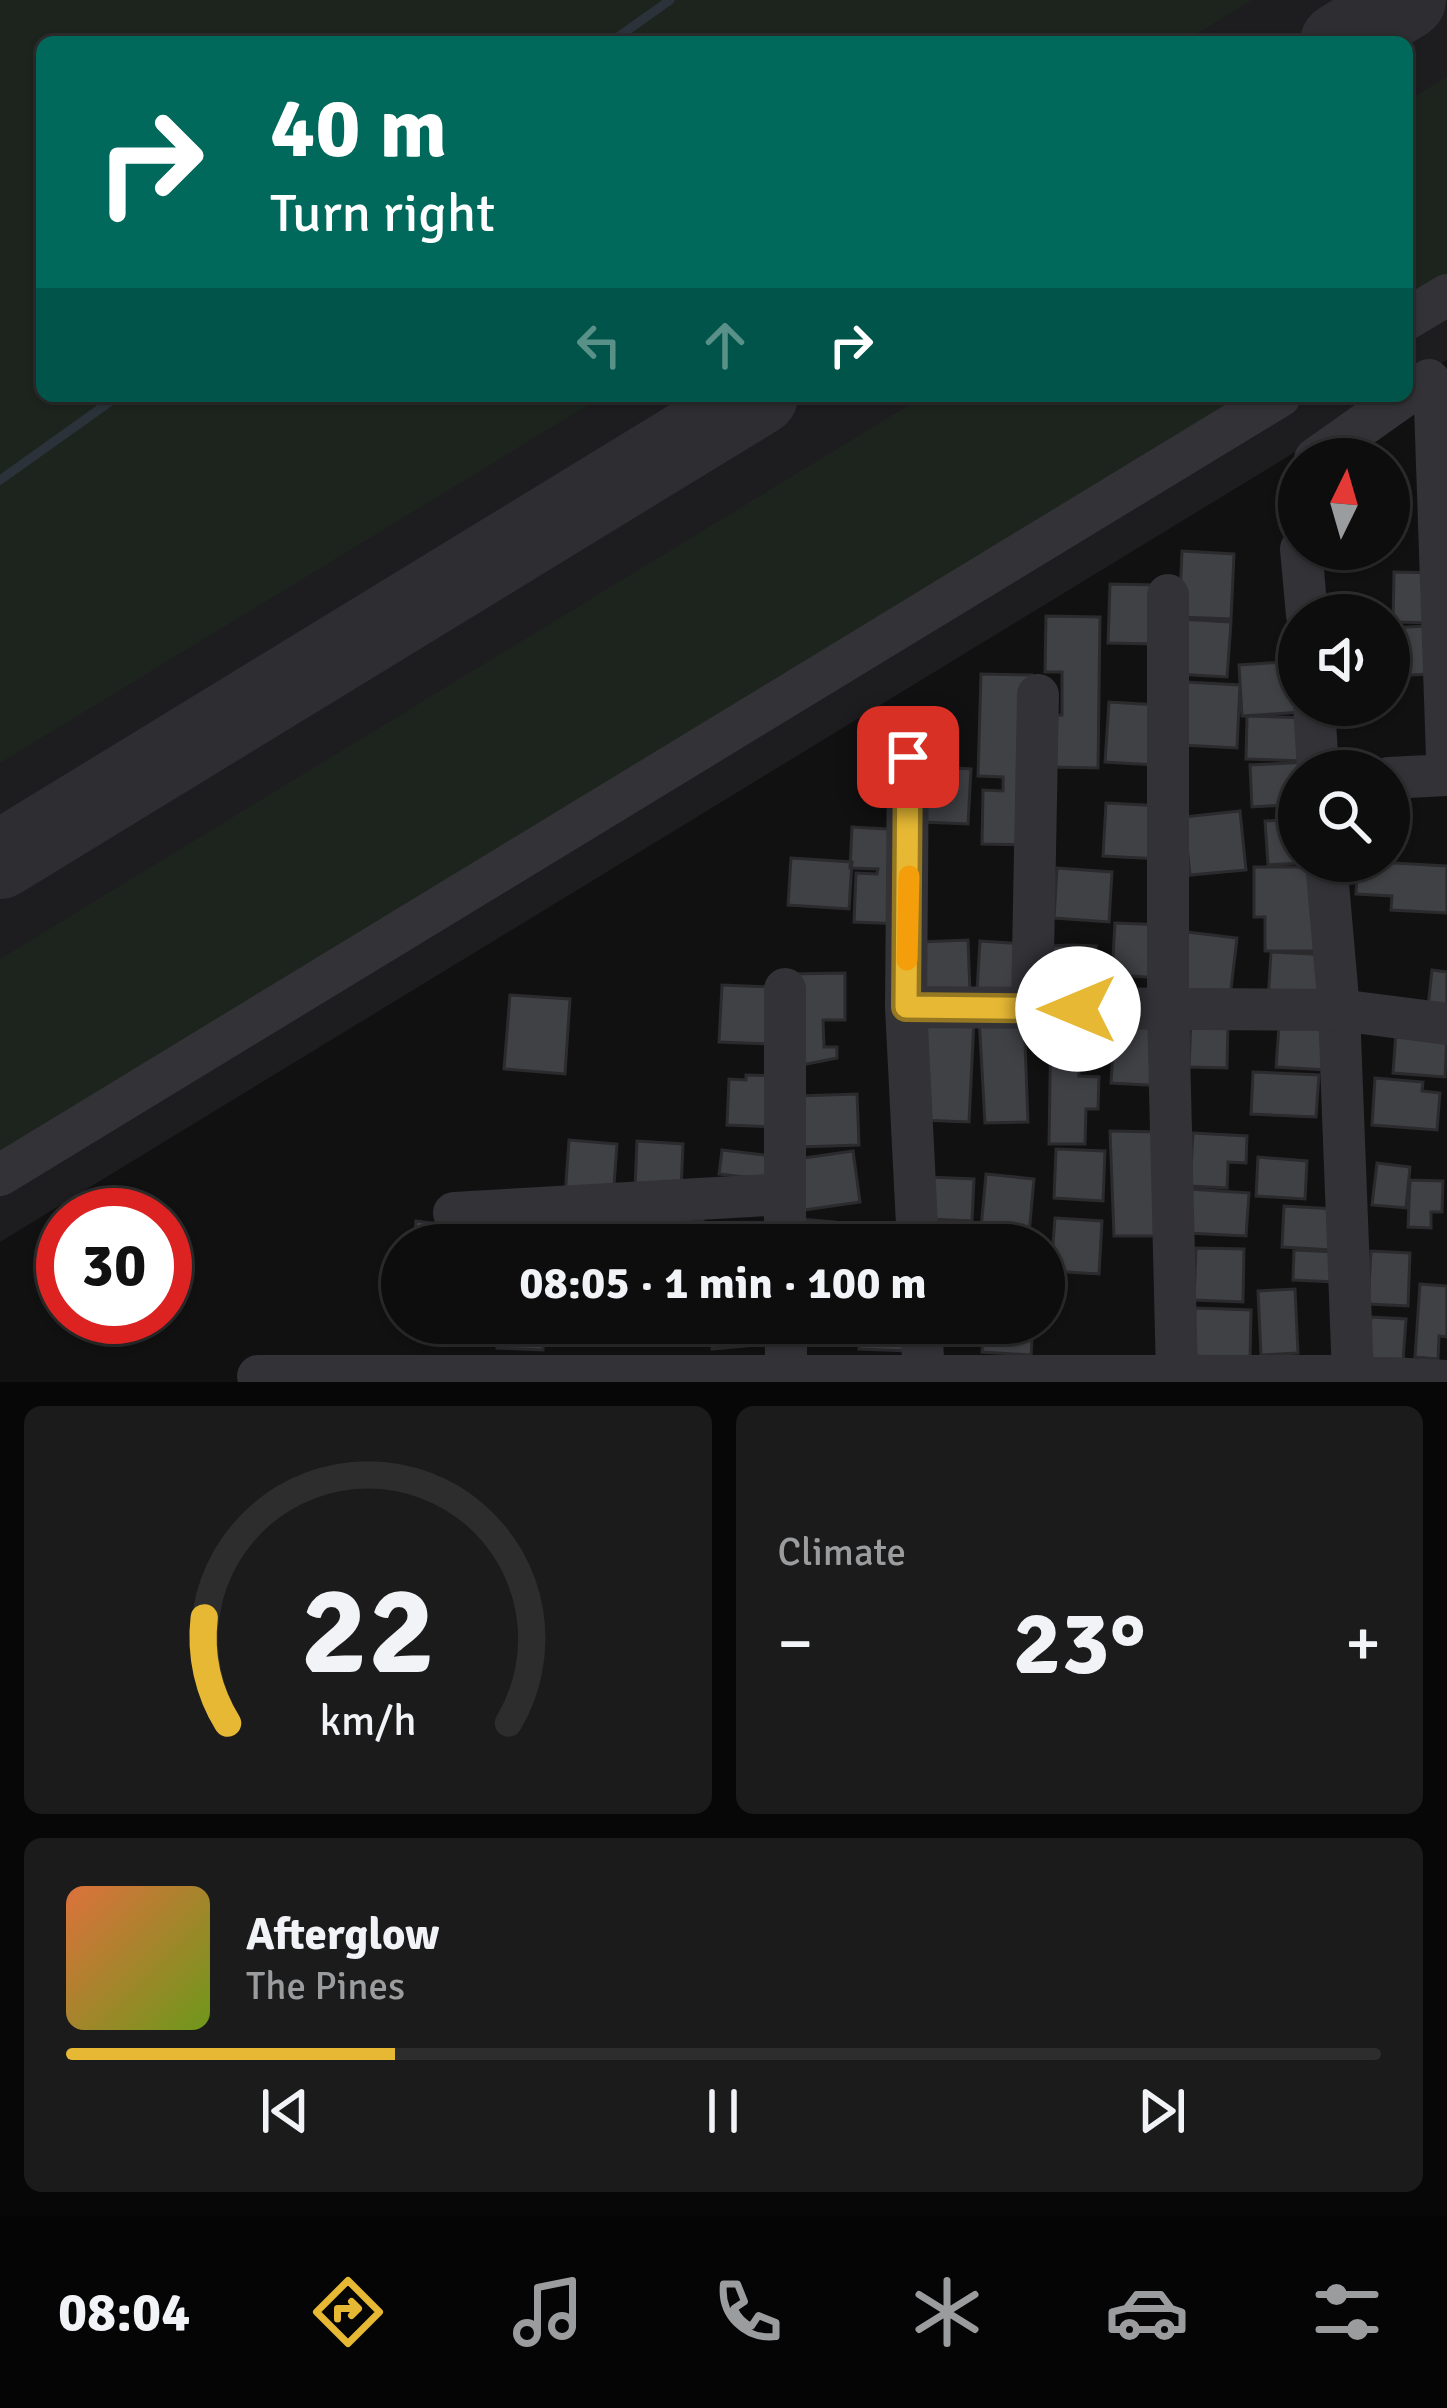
<!DOCTYPE html>
<meta charset="utf-8">
<style>
:root{--surface:#0d0d0e;--page:#1b1b1c;--text:#f1f3f6;--muted:#9a9c9e;--line:#2d2d2e;--accent:#e6b834}
body{margin:0;font-family:Signika,sans-serif;background:var(--page);color:var(--text);height:100vh;display:flex;flex-direction:column;font-size:45px;white-space:nowrap}
*{box-sizing:border-box;margin:0}
p{font-size:39px;color:var(--muted)}
.icon{flex:none;width:66px;height:66px;fill:none;stroke:currentColor;stroke-width:2;stroke-linecap:round;stroke-linejoin:round}
.map{position:relative;height:1382px;overflow:hidden}
.drawer{display:flex;flex-direction:column;gap:24px;padding:24px;background:#070708;flex:1}
.drawer>*{flex:none}
.banner{position:absolute;left:36px;top:36px;width:1377px;height:366px;border-radius:18px;box-shadow:0 3px 9px #0004,0 0 0 3px var(--line);background:#00695c;color:#fff;overflow:hidden}
.needle{width:78px;rotate:5deg}
.buttons{position:absolute;left:1278px;top:438px;display:grid;gap:24px}
.buttons a{display:grid;place-items:center;width:132px;height:132px;border-radius:50%;background:var(--surface);box-shadow:0 3px 9px #0004,0 0 0 3px var(--line);font-size:60px}
.speed{position:absolute;left:36px;top:1188px;display:flex;gap:24px;font-size:60px;font-weight:700;text-align:center}
.speed>*{display:grid;place-content:center;width:156px;height:156px;border-radius:50%;background:var(--surface);box-shadow:0 3px 9px #0004,0 0 0 3px var(--line);line-height:1}
.speed .limit{border:18px solid #d22;background:#fff;color:#111}
.pin{position:absolute;display:grid;place-items:center;width:102px;height:102px;color:#fff;margin:-51px;border-radius:24px;box-shadow:0 6px 18px #0006}
.me{position:absolute;width:132px;margin:-66px;rotate:270deg;stroke-linejoin:round;filter:drop-shadow(0 0 9px #0008)}
.turn{display:flex;align-items:center;gap:42px;height:252px;padding:0 36px;font-size:54px}
.turn .icon{width:156px;height:156px;stroke-width:2.5}
.turn b{display:block;font-size:84px;line-height:102px}
.lanes{display:flex;align-items:center;height:114px;padding:0 36px;background:#0003;justify-content:center;gap:60px;direction:ltr}
.lanes .off{opacity:.35}
.big{font-size:90px;font-weight:700;line-height:1.1}
.drawer .tile{flex:1;display:flex;flex-direction:column;justify-content:center;gap:18px;min-width:0;padding:0 42px;border-radius:18px;background:var(--page)}
.drawer .dial{align-items:center;gap:0}
.dial svg{height:312px;overflow:visible;fill:none;stroke:var(--line);stroke-width:7;stroke-linecap:round;text-anchor:middle}
.dial text{fill:var(--text);stroke:none}
.song{display:flex;align-items:center;gap:36px}
.cover{width:144px;height:144px;border-radius:18px;background:linear-gradient(135deg,hsl(20 70% 55%),hsl(80 70% 35%))}
.played{height:12px;border-radius:6px;background:linear-gradient(90deg,var(--accent) 25%,var(--line) 25%)}
.keys{display:flex;justify-content:space-around;direction:ltr}
.heat{display:flex;justify-content:space-between;align-items:center;font-size:66px;direction:ltr}
.drawer .tiles{flex:1;display:grid;gap:24px;grid-template-columns:1fr 1fr}
.tile:last-child{grid-column:span 2}
.trip{position:absolute;left:381px;top:1224px;width:684px;height:120px;border-radius:60px;background:var(--surface);box-shadow:0 3px 9px #0004,0 0 0 3px var(--line);font-weight:700;line-height:120px;text-align:center}
.menu{display:flex;height:192px;justify-content:space-around;align-items:center;background:#050506;color:var(--muted)}
.menu .icon{width:84px;height:84px}
.menu .current{color:var(--accent)}
.menu b{font-size:54px;color:var(--text)}
.map>svg:first-child{display:block}
.built{fill:#1d1d1f}
.green{fill:#1d241e}
.lines{fill:none;stroke-linecap:round;stroke-linejoin:round}
.stream{stroke:#2b3239;stroke-width:9}
.taxiway{stroke:#2e2e32;stroke-width:78}
.building{fill:#404145;stroke:#2b2b2e;stroke-width:3}
.minor{stroke:#323237;stroke-width:42}
.route-casing{stroke:#967822;stroke-width:30}
.route{stroke:#e6b834;stroke-width:21}
.slow{stroke:#f59e0b;stroke-width:21}
</style>
<div class="map">
<svg width="1447" height="1382" viewBox="0 0 1447 1382">
<rect width="100%" height="100%" fill="#111112"/>
<path class="built" d="M0 0H1447V360L1407 384V42H42V396H1387L0 1242Z"/>
<path class="green" d="M0 0H1252L1183 42H42V396H603L0 763Z
M1447 77V282L1407 306V101Z
M924 396H1260L0 1162V959Z"/>
<g class="lines">
<path class="stream" d="M611 42 670 0
M0 480 118 396"/>
<path class="taxiway" d="M1339 42 1407 0
M0 860 759 396"/>
</g>
<path class="building" d="M1182 551 1234 554 1231 619 1179 617Z
M1394 572 1441 573 1440 623 1393 622Z
M1110 584 1158 585 1157 644 1108 643Z
M1046 616 1100 617 1098 768 1048 767 1049 716 1062 715V672H1045Z
M1180 619 1231 622 1227 677 1176 674Z
M1441 625 1444 673 1397 676 1394 628Z
M1299 661 1302 712 1242 716 1239 665Z
M981 674 1032 675 1027 845 982 844 983 790 1003 791V777L978 776Z
M1185 682 1240 685 1237 748 1182 745Z
M1109 702 1158 705 1155 765 1105 762Z
M1247 716 1307 718 1306 761 1246 759Z
M1308 762 1299 771V861L1314 862 1268 865 1265 821 1285 820 1284 805 1252 807 1250 765Z
M925 766 971 769 968 824 922 822Z
M1106 803 1163 806 1160 859 1103 856Z
M1240 811 1246 870 1190 875 1184 817Z
M852 827 905 830 901 924 854 922 856 873 877 874 878 869 850 868Z
M791 858 852 862 849 909 788 905Z
M1358 861 1447 866V913L1391 910 1392 896 1356 894Z
M1254 867H1324V951H1265V917H1254Z
M1057 868 1112 872 1109 922 1054 918Z
M1115 923 1166 925 1163 978 1112 975Z
M1187 932 1237 938 1230 997 1181 991Z
M968 940 970 993 923 995 920 942Z
M980 941 1026 944 1023 994 977 991Z
M1073 945 1096 946 1093 997 1045 995 1047 946Z
M1271 952 1332 955 1329 1005 1268 1001Z
M1432 970 1447 972V1018L1427 1016Z
M845 973V1020H823L824 1047H837V1058L792 1067 791 974Z
M722 985 773 987 770 1044 719 1042Z
M510 995 570 999 565 1074 504 1069Z
M1024 1017 1028 1122 985 1123 979 1018Z
M1051 1017 1091 1018V1048H1079V1076L1099 1077 1098 1109H1086L1085 1144H1049Z
M925 1018 974 1020 969 1122 921 1120Z
M1115 1018 1167 1021 1164 1086 1111 1083Z
M1191 1019 1228 1020 1227 1068 1189 1067Z
M1279 1026 1328 1028 1326 1070 1276 1067Z
M1396 1032 1447 1036 1445 1077 1393 1073Z
M1253 1072 1319 1075 1316 1117 1251 1114Z
M746 1075 777 1076 775 1127 727 1125 729 1079 746 1080Z
M1375 1078 1423 1082 1422 1091 1440 1093 1437 1130 1372 1125Z
M857 1094 859 1145 800 1147 798 1096Z
M1110 1131 1163 1132 1162 1236H1114Z
M1193 1133 1247 1136 1246 1163 1228 1162 1227 1188 1190 1186Z
M569 1140 617 1144 613 1199 565 1196Z
M637 1141 683 1144 681 1191 635 1188Z
M1056 1149 1105 1151 1103 1201 1054 1198Z
M722 1150 772 1156 769 1180 719 1174Z
M853 1151 860 1202 804 1210 797 1159Z
M1258 1157 1307 1161 1305 1199 1256 1196Z
M1377 1163 1410 1167 1406 1208 1372 1205Z
M986 1174 1034 1179 1028 1245H933L935 1225 981 1229Z
M929 1177 974 1179 972 1221 928 1219Z
M1410 1180 1443 1181 1442 1212H1431V1228L1408 1227Z
M1189 1189 1249 1193 1246 1236 1187 1233Z
M1284 1206 1335 1209 1333 1250 1282 1247Z
M644 1217 703 1220 702 1245H643Z
M1055 1218 1102 1221 1099 1274 1051 1271Z
M801 1219 835 1222 834 1245H799Z
M416 1221 446 1225 444 1245H413Z
M507 1223 601 1228 600 1245H506Z
M1196 1248 1244 1249 1243 1302 1194 1300Z
M1294 1250 1337 1252 1336 1282 1293 1280Z
M1371 1251 1410 1253 1408 1306 1368 1304Z
M1420 1284 1447 1286V1337L1439 1336 1438 1359 1415 1357Z
M1295 1289 1298 1353 1261 1355 1258 1291Z
M1195 1308 1251 1310 1250 1358 1193 1356Z
M1371 1317 1406 1319 1403 1361 1368 1359Z
M498 1323H544L543 1350 497 1348Z
M710 1323H775L777 1343 712 1349Z
M802 1323H839L838 1344 800 1343Z
M860 1323H909L908 1351 859 1349Z
M984 1323H1033L1031 1355 982 1352Z"/>
<g class="lines">
<path class="minor" d="M1407 319 1447 295
M1429 380 1435 406 1447 758
M1315 459 1404 396
M1299 498V521
M1301 549 1307 615
M1168 595V1009L1177 1375
M1314 705 1318 771
M1389 778 1447 775
M1326 861 1339 1010 1353 1376
M785 989V1245
M906 1007 908 757
M1032 1008 1038 695
M0 1175 1280 396
M454 1213 785 1194
M918 1245 906 1007 1339 1010 1447 1024
M786 1323V1376
M921 1323 924 1376
M258 1376H1353L1447 1381"/>
</g>
<g class="lines">
<g class="route-casing">
<path id="route" d="M908 757 906 1007 1078 1009"/>
</g>
<use href="#route" class="route"/>
<path class="slow" d="M907 960 909 876"/>
</g>
</svg>
<div class="buttons">
<a><svg class="needle" viewBox="-14 -14 28 28"><path d="M0-13l5 13h-10z" fill="#e53935"/><path d="M0 13l5-13h-10z" fill="#9a9c9e"/></svg></a>
<a><svg class="icon" aria-label="sound" viewBox="0 0 24 24"><path d="M4 9h4l5-4v14l-5-4H4zM17 9q2 3 0 6"/></svg></a>
<a><svg class="icon" aria-label="search" viewBox="0 0 24 24"><circle cx="10" cy="10" r="6"/><path d="M15 15l6 6"/></svg></a>
</div>
<div class="speed"><div class="limit">30</div></div>
<div class="pin" style="left:908px;top:757px;background:#d93025"><svg class="icon" aria-label="arrive" viewBox="0 0 24 24"><path d="M6 21V4h12l-3 4 3 4H6"/></svg></div>
<svg class="me" style="left:1078px;top:1009px" viewBox="-20 -20 40 40"><circle r="19" fill="#fff"/><path d="M0-13L10 11 0 6-10 11z" fill="#e6b834"/></svg>
<div class="trip">08:05 · 1 min · 100 m</div>
<div class="banner">
<div class="turn"><svg class="icon" aria-label="right" viewBox="0 0 24 24"><path d="M7 20v-9h11M14 6l5 5-5 5"/></svg><div><b>40 m</b>Turn right</div></div>
<div class="lanes"><svg class="icon off" aria-label="left" viewBox="0 0 24 24"><path d="M17 20v-9H6M10 6l-5 5 5 5"/></svg><svg class="icon off" aria-label="ahead" viewBox="0 0 24 24"><path d="M12 20V5M6 11l6-6 6 6"/></svg><svg class="icon" aria-label="right" viewBox="0 0 24 24"><path d="M7 20v-9h11M14 6l5 5-5 5"/></svg></div>
</div>
</div>
<section class="drawer">
<div class="tiles">
<div class="tile dial"><svg viewBox="0 0 100 80">
<path d="M14 69A42 42 0 1 1 86 69"/>
<path d="M14 69A42 42 0 0 1 8 42" stroke="#e6b834"/>
<text x="50" y="56" font-size="32" font-weight="700">22</text>
<text x="50" y="72" font-size="11">km/h</text>
</svg></div>
<div class="tile"><p>Climate</p>
<div class="heat"><a>−</a><b class="big">23°</b><a>+</a></div>
</div>
<div class="tile">
<div class="song"><i class="cover"></i><div><b>Afterglow</b><p>The Pines</p></div></div>
<div class="played"></div>
<div class="keys"><svg class="icon" aria-label="previous" viewBox="0 0 24 24"><path d="M18 5L8 12l10 7zM5 5v14"/></svg><svg class="icon" aria-label="pause" viewBox="0 0 24 24"><path d="M8 5v14M16 5v14"/></svg><svg class="icon" aria-label="next" viewBox="0 0 24 24"><path d="M6 5l10 7-10 7zM19 5v14"/></svg></div>
</div>
</div>
</section>
<nav class="menu">
<b>08:04</b>
<svg class="icon current" aria-label="directions" viewBox="0 0 24 24"><path d="M12 3l9 9-9 9-9-9zM9 14v-3h6M13 9l2 2-2 2"/></svg>
<svg class="icon" aria-label="music" viewBox="0 0 24 24"><path d="M9 18V5l10-2v13"/><circle cx="6" cy="18" r="3"/><circle cx="16" cy="16" r="3"/></svg>
<svg class="icon" aria-label="phone" viewBox="0 0 24 24"><path d="M5 4h4l2 5-3 2q2 4 5 5l2-3 5 2v4C11 20 4 13 5 4z"/></svg>
<svg class="icon" aria-label="climate" viewBox="0 0 24 24"><path d="M12 3v18M4 7l16 10M4 17L20 7"/></svg>
<svg class="icon" aria-label="car" viewBox="0 0 24 24"><path d="M5 17H2v-5l4-1 3-4h7l3 4 3 1v5h-3M9 17h6M6 11h13"/><circle cx="7" cy="17" r="2"/><circle cx="17" cy="17" r="2"/></svg>
<svg class="icon" aria-label="filters" viewBox="0 0 24 24"><path d="M4 7h16M4 17h16"/><circle cx="9" cy="7" r="2"/><circle cx="15" cy="17" r="2"/></svg>
</nav>
